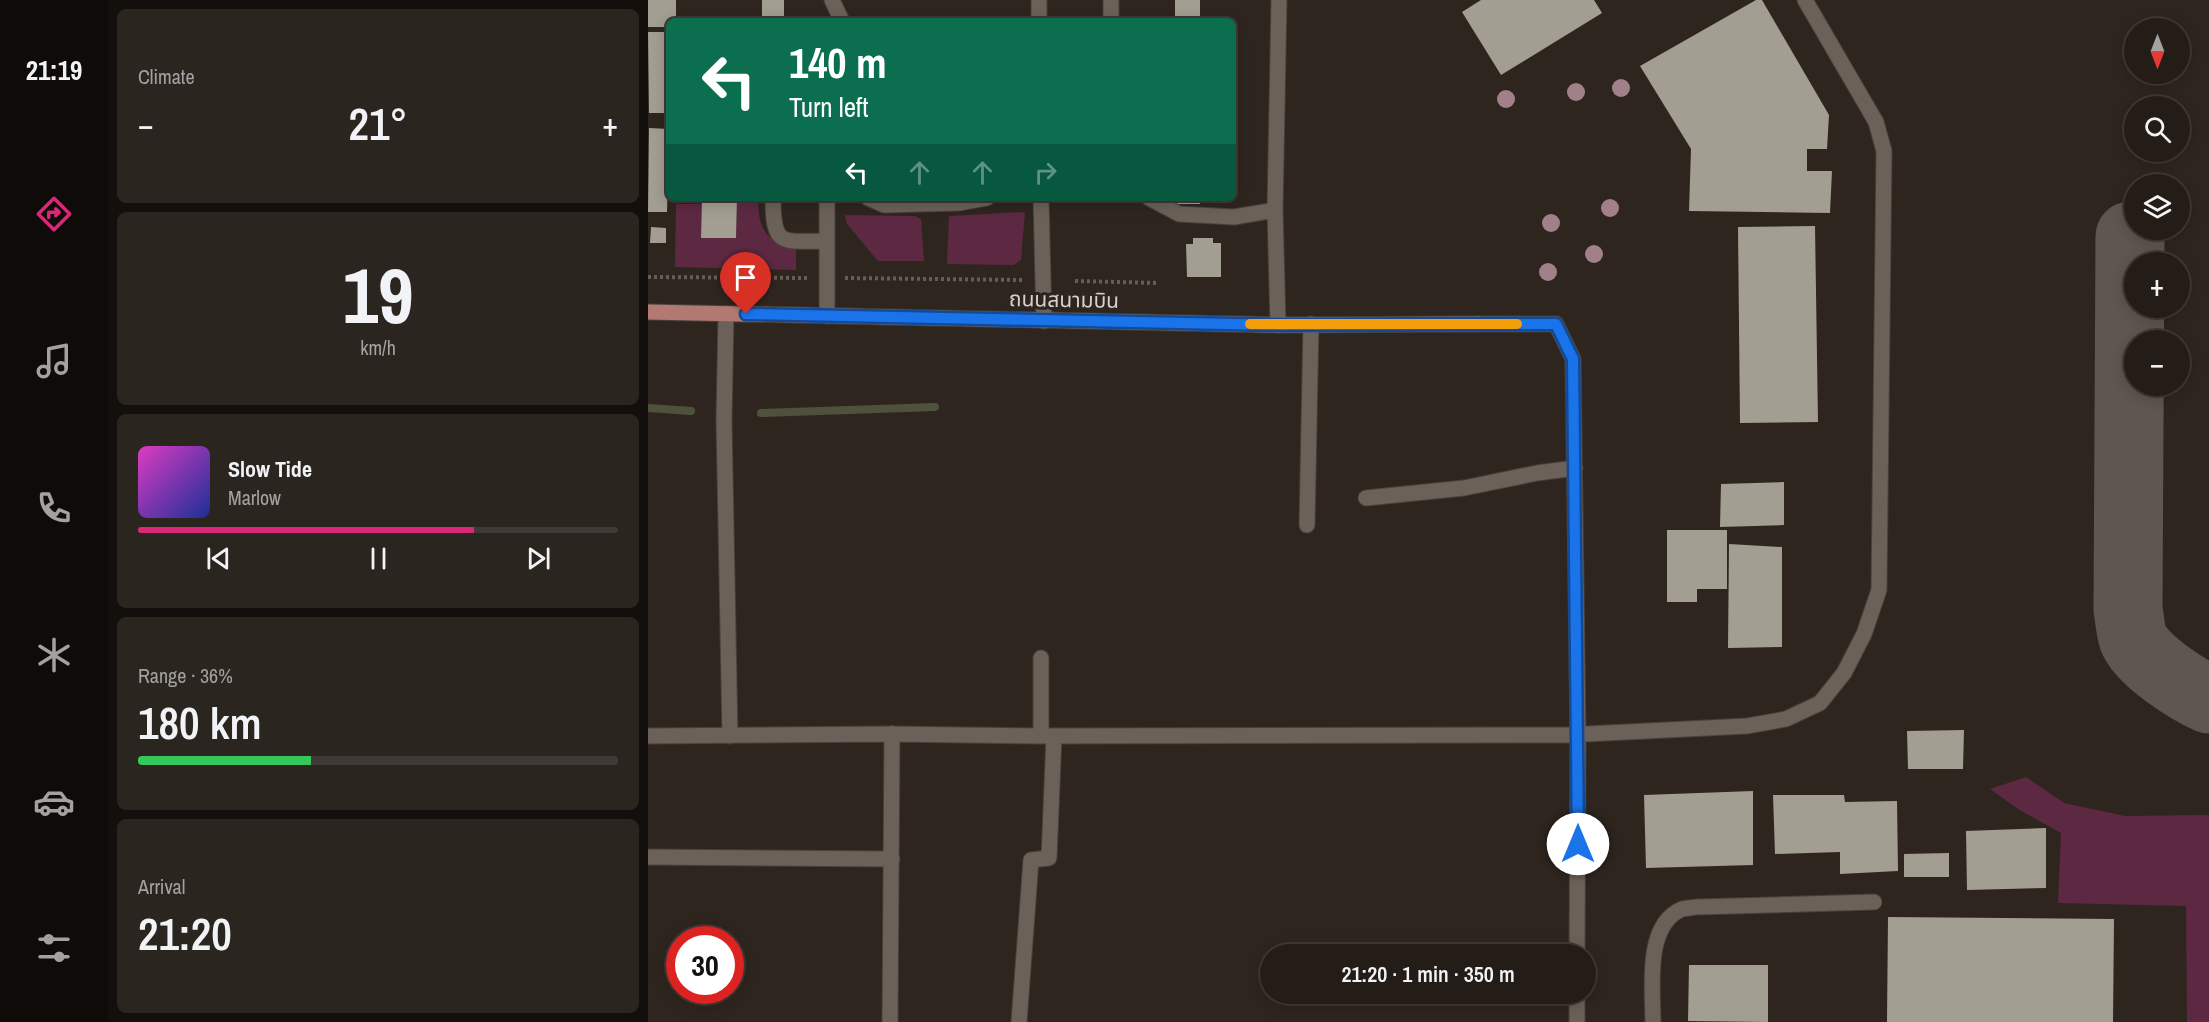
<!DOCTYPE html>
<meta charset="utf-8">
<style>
:root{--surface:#231c17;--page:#2b2520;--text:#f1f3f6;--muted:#a3a1a1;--line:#403a36;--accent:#db2777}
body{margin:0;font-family:"Archivo Narrow","Noto Sans Thai",sans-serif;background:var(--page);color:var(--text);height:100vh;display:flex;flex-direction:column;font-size:22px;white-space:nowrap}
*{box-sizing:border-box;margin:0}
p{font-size:20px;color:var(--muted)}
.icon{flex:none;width:33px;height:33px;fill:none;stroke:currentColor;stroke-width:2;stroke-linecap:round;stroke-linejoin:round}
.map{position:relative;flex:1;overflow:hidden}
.details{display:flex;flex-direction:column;gap:9px;padding:9px;background:#130f0d;width:540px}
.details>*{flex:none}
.banner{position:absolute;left:18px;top:18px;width:570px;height:183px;border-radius:9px;box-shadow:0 3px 15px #0003,0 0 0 2px var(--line);background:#0b6e4f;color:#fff;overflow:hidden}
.needle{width:39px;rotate:180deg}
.controls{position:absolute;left:1476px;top:18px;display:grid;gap:12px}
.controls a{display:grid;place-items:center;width:66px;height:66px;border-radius:50%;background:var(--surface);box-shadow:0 3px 15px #0003,0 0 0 2px var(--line);font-size:30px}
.speed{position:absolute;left:18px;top:926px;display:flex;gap:12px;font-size:30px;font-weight:700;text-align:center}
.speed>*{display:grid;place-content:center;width:78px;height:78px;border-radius:50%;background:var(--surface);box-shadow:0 3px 15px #0003,0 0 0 2px var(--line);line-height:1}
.speed .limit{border:9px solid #d22;background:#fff;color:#111}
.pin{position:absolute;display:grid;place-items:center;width:51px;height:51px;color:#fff;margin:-62px -26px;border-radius:50% 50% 50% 0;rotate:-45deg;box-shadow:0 0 6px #0007}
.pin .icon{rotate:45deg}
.me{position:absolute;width:66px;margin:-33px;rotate:0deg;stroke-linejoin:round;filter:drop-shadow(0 0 4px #0008)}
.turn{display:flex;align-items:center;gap:21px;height:126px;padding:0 24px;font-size:27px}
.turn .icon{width:78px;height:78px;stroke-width:2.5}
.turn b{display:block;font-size:42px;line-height:51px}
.lanes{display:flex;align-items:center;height:57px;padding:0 24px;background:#0003;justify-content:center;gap:30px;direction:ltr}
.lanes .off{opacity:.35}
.big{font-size:45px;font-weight:600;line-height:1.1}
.details .card{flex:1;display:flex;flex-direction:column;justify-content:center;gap:9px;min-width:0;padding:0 21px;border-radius:9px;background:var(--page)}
.details .dial{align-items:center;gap:0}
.dial b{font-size:78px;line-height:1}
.song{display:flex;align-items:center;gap:18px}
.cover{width:72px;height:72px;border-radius:9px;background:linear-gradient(135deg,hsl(310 70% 55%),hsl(230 70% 35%))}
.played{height:6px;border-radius:3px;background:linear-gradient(90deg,var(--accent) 70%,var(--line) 70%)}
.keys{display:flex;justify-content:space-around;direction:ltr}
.heat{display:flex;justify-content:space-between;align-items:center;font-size:33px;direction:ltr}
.charge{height:9px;border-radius:4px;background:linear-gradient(90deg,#34c759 36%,var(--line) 0)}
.trip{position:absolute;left:612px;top:944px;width:336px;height:60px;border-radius:30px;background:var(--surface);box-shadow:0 3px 15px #0003,0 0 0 2px var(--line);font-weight:600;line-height:60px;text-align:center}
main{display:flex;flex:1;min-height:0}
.tabs{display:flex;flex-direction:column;width:108px;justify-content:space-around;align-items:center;background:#0e0b09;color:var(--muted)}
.tabs .icon{width:42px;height:42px}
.tabs .active{color:var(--accent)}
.tabs b{font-size:27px;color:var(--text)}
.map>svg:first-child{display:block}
.green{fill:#5d2942}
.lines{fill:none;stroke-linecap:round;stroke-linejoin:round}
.stream{stroke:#4e523d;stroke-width:8}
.taxiway{stroke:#5e5650;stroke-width:69}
.building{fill:#a39e92}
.minor-casing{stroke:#49413c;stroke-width:17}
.major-casing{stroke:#49413c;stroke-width:17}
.path{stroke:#665d57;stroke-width:4;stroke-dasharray:3 3;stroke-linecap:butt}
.minor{stroke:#6c6159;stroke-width:15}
.major{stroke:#b17972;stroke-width:15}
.tree{fill:#a18089}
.route-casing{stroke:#114b97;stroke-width:15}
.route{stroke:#1a73e8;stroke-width:10}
.slow{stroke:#f59e0b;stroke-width:10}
.labels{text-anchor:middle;stroke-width:6;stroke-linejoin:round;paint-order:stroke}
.street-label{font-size:21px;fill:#d7d1cc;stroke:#2f251f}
</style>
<main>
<nav class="tabs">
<b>21:19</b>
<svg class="icon active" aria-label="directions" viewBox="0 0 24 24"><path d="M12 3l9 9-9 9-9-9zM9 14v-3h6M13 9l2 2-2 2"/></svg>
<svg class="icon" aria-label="music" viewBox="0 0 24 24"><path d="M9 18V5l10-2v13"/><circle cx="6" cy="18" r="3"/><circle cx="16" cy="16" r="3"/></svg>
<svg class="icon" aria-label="phone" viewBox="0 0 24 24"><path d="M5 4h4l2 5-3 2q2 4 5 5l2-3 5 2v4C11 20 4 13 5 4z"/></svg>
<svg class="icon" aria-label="climate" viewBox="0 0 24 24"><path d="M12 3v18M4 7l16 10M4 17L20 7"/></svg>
<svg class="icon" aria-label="car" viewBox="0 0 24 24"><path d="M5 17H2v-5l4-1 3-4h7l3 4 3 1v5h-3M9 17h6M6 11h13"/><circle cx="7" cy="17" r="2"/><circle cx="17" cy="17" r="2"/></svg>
<svg class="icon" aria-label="filters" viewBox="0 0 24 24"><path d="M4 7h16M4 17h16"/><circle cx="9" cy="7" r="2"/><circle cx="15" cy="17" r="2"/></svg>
</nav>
<section class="details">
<div class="card"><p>Climate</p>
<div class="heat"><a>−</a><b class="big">21°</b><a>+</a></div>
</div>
<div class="card dial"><b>19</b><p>km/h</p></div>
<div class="card">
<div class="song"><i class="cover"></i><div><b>Slow Tide</b><p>Marlow</p></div></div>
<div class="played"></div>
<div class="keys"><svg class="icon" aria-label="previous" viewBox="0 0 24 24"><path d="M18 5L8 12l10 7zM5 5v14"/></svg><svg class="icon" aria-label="pause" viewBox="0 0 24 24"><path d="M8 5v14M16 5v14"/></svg><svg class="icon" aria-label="next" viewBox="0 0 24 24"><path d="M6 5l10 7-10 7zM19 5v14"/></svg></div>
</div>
<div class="card"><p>Range · 36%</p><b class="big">180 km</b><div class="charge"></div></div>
<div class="card"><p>Arrival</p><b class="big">21:20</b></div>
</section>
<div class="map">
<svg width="1561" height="1022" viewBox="0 0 1561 1022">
<rect width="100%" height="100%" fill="#2f251f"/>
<path class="green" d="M89 198H110C110 227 117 244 148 245V270L27 267 28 204H54L53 238H88Z
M377 212 373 260 366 265 299 264 301 216Z
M197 215 267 216 273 219 276 261H230L199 224Z
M1378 777 1416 803 1477 816 1561 815V1022H1539L1538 906 1410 903 1413 833 1370 809 1342 789Z"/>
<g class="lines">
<path class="stream" d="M0 408 43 411
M113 413 287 407"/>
<path class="taxiway" d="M1482 236 1480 610C1482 619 1482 629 1485 638 1493 660 1540 690 1561 699"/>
</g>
<path class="building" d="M0 0H28V21H21V27H0Z
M114 0H136V20H114Z
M527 0H552V21H527Z
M833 0H946L954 13 853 75 814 12Z
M1108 0H1114L1181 115 1179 149H1159V171H1184L1182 213 1041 211 1043 149 992 66Z
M0 32H21V77H16L17 113H1Z
M1 128 21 129 19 212H0Z
M54 198H89L88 238H53Z
M526 198H552V204H526Z
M1167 226 1170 422 1092 423 1090 227Z
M3 227 18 228V243H2Z
M545 238H565V243H573V277H539L538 244H545Z
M1136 482V525L1072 527 1073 484Z
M1019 530H1079V589H1049V602H1019Z
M1081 544 1134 547V647L1080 648Z
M1316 730 1315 769H1260L1259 731Z
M1105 791V865L998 868 996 795Z
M1125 795H1196L1197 802 1249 801 1250 871 1192 874V852L1127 854Z
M1398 828V888L1319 890 1318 831Z
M1301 853V877H1256V854Z
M1240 917 1466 919 1465 1022H1239Z
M1041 965H1120V1022L1040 1021Z"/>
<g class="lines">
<g class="minor-casing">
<path id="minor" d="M184 0 194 21
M391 0V21
M463 21V0
M125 198C125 248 134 241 178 241
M179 198V316
M220 198 236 205 311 203 339 198
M393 198 396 321
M501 198 531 214 586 217 627 210
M78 314 76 421 82 736
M831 324H908L925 359 930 735 929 954
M630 325 627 210 631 0
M718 498 816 488 889 473 927 468
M659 525 663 324
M393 658V736
M0 736 244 734 393 736 918 735 1099 726 1138 719 1172 703 1196 673 1216 634 1231 590 1236 151 1228 122 1157 0
M0 857 244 859
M242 1022 244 734
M371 1022 383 860 401 858 406 736
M929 1022V993
M1005 1022C1005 989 996 925 1034 909 1037 908 1044 908 1048 907L1226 902"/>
</g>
<g class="major-casing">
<path id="major" d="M0 312 630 325 831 324"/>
</g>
<path class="path" d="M0 277 159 278
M197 278 375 280
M427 281 511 283"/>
<use href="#minor" class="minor"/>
<use href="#major" class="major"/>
</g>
<g class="tree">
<circle cx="973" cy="88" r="9"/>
<circle cx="928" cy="92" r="9"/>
<circle cx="858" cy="99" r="9"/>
<circle cx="962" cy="208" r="9"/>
<circle cx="903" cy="223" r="9"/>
<circle cx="946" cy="254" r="9"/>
<circle cx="900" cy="272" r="9"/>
</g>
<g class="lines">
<g class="route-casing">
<path id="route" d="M98 314 630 325 908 324 925 359 930 844"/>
</g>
<use href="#route" class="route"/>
<path class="slow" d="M602 324H869"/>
</g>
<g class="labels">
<g class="street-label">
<text transform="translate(416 300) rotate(1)" y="7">ถนนสนามบิน</text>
</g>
</g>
</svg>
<div class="controls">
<a><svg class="needle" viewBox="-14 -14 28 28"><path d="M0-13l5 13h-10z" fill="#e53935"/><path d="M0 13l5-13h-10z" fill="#a3a1a1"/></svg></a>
<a><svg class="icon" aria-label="search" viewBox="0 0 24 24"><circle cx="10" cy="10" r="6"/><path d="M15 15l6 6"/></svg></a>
<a><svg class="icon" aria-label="layers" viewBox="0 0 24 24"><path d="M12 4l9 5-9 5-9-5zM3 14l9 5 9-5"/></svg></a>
<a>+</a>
<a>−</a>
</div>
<div class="speed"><div class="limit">30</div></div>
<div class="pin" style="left:98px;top:314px;background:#d93025"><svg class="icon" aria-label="arrive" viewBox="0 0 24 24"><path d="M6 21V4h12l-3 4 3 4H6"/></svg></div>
<svg class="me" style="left:930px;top:844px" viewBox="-20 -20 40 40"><circle r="19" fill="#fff"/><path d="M0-13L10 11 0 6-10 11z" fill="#1a73e8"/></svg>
<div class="trip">21:20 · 1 min · 350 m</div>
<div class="banner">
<div class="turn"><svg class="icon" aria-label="left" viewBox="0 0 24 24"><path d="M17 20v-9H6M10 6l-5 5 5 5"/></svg><div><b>140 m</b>Turn left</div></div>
<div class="lanes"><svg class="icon" aria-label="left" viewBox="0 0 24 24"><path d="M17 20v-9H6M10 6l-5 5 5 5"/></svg><svg class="icon off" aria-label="ahead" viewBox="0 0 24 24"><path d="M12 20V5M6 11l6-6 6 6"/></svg><svg class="icon off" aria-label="ahead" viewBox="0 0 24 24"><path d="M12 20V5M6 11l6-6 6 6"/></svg><svg class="icon off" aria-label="right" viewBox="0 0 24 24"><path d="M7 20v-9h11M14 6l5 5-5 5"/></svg></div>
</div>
</div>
</main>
